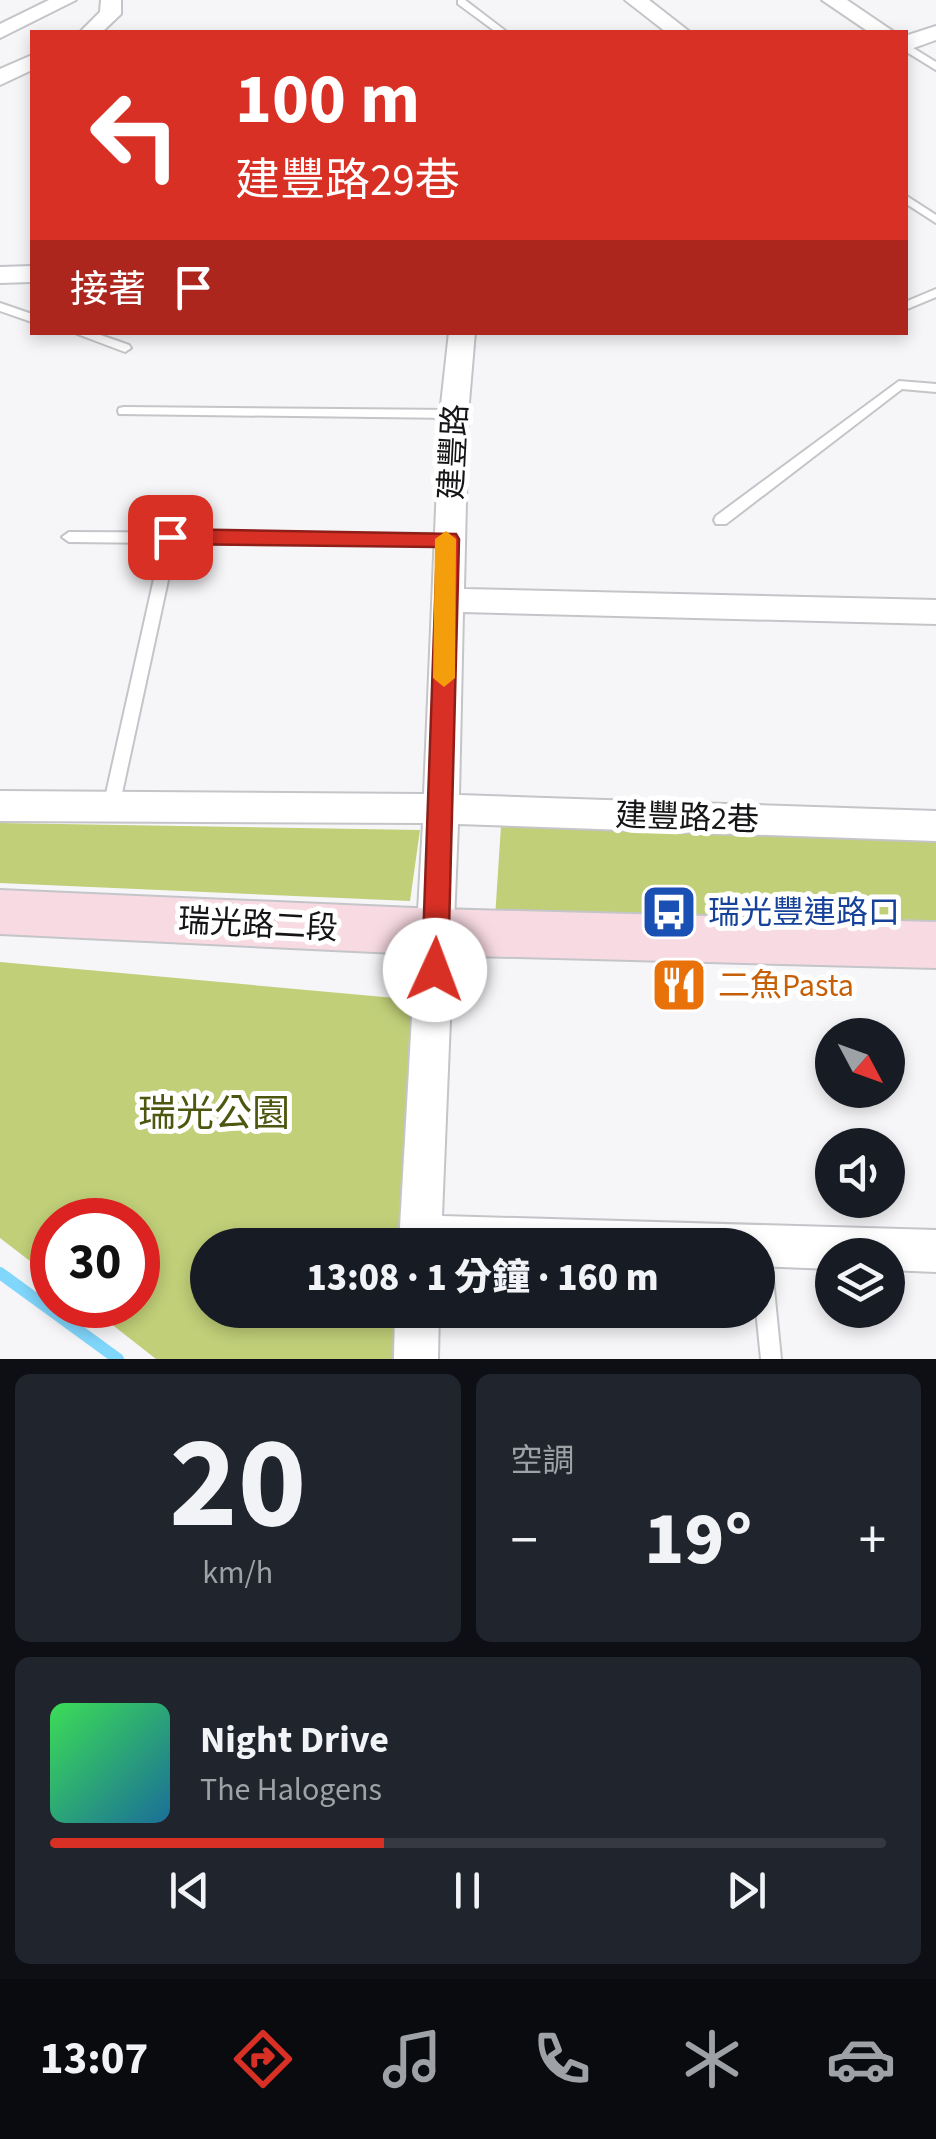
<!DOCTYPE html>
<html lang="zh-TW">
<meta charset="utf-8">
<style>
:root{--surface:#171b24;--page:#20242c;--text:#f1f3f6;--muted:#9ea1a6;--line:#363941;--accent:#d93025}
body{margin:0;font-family:"Source Sans 3","Noto Sans TC",sans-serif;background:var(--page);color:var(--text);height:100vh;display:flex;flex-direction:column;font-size:38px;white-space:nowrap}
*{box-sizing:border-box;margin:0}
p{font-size:32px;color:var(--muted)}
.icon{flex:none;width:55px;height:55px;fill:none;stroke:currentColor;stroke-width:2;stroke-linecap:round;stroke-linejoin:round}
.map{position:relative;height:1359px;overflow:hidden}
.drawer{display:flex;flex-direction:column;gap:15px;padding:15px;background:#0d0f14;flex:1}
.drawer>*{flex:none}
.top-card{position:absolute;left:30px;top:30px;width:878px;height:305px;border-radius:0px;box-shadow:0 5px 15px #0003;background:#d93025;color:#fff;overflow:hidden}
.needle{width:65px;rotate:131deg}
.buttons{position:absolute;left:815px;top:1018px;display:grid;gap:20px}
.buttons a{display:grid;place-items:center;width:90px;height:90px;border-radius:50%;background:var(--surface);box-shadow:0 5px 15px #0003;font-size:50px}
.speed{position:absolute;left:30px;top:1198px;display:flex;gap:20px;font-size:50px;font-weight:700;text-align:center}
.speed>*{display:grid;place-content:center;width:130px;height:130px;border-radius:50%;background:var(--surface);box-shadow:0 5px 15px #0003;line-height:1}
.speed .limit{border:15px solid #d22;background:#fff;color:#111}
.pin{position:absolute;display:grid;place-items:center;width:85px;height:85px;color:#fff;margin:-42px;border-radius:20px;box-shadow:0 5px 15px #0006}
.me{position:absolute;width:110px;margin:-55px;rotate:2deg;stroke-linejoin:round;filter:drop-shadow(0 0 8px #0008)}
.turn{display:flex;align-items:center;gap:35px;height:210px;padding:0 40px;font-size:45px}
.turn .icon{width:130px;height:130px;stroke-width:2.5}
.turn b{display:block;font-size:70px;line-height:85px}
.then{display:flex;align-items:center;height:95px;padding:0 40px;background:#0003;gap:20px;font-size:38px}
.big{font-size:75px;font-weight:800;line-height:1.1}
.drawer .card{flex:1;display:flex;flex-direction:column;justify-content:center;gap:15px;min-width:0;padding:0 35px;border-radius:15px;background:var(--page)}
.drawer .dial{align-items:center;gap:0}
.dial b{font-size:130px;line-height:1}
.song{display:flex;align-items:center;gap:30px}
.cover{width:120px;height:120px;border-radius:15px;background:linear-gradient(135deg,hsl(130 70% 55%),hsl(200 70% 35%))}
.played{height:10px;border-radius:5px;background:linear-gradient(90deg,var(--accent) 40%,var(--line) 40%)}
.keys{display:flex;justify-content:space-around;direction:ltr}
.heat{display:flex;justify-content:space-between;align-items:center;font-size:55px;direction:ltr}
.drawer .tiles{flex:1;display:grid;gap:15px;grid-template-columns:1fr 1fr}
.card:last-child{grid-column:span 2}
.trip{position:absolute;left:190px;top:1228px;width:585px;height:100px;border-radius:50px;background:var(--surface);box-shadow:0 5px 15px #0003;font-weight:800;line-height:100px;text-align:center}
.menu{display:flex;height:160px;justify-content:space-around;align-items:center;background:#090b0e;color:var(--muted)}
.menu .icon{width:70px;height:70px}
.menu .on{color:var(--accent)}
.menu b{font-size:45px;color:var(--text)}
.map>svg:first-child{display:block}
.green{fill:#c0cf78}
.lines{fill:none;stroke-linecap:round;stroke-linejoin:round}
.stream{stroke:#81d6fc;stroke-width:12}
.lane-casing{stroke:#c4c5c8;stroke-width:4}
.street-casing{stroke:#c4c5c8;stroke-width:4}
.secondary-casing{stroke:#c4c5c8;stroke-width:4}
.lane{fill:#fff;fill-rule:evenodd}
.street{fill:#fff;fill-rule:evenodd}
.secondary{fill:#f8dae2;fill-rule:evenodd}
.route{fill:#d93025;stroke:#8d1f18;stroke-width:2.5}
.slow{fill:#f59e0b}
.labels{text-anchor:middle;stroke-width:10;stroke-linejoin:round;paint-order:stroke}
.street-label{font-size:32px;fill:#151517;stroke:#fff}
.transit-label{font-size:32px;fill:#164399;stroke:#fff;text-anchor:start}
.food-label{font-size:32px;fill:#c56008;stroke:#fff;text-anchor:start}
.near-park-label{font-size:38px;fill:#4e5710;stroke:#fff}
</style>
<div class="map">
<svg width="936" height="1359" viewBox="0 0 936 1359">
<rect width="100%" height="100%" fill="#f6f6f9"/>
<path class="green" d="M0 823 420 830 410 901 0 883Z
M501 826 936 840V927L495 918Z
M0 962 417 1000 419 1245H208V1310H419V1359H156L87 1305H138V1220H52V1278L0 1238Z"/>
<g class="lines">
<path class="stream" d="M0 1273 118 1359"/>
<g class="lane-casing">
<path id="lane" d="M458 0H465L507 32H496L458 4Z
M905 43 936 62V70L905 51Z
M905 195 936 215V223L905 203Z
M936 289V297L905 310V302Z
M0 303 32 314V322L0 311Z
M72 332H92L129 345 131 348 125 352Z
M899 381 936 384V392L902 389 726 524H716L714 520 716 516Z
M124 407 454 410 460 414 454 418 119 414 118 411 119 408Z
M69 532 448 534 455 539 448 544 176 543 119 807 117 812 111 814 105 812 103 807 162 543 69 542 62 537Z
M760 1239 767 1242 770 1249 781 1359H761L756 1310 758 1245H752Z"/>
</g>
<g class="street-casing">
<path id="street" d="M49 0H76L0 38V24Z
M101 0H121V14L102 32H80L100 12Z
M625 0H649L690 32H666Z
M822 0H847L894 32H869Z
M936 26V40L905 51V36Z
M32 55V70L0 85V69Z
M32 266V282L0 283V267Z
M449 332H475L468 414 464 589 936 600V624L463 612 459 795 936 811V841L458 824 442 1216 936 1230V1272L888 1270V1255H832V1269L758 1266V1245H399L423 823 0 821V791L424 794 440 414Z
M395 1310H439L438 1359H394Z"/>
</g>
<g class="secondary-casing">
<path id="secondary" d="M0 890 437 909 936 922V968L437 955 0 934Z"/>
</g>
<use href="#lane" class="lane"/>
<use href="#street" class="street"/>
<use href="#secondary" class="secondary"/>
</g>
<path class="route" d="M170 529 456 534 459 539 448 970 444 978 435 982 425 978 422 970 437 547 170 544 160 537Z"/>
<path class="slow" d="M446 531 456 539 455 678 444 687 433 678 435 539Z"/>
<defs>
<g id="bus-square" transform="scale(2.875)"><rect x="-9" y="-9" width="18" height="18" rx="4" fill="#1a4fb4" stroke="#fff"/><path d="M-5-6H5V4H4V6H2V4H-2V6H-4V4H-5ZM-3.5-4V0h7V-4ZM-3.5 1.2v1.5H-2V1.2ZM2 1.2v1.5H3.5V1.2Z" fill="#fff"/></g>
<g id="restaurant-square" transform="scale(2.875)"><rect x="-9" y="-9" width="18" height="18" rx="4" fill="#e8710a" stroke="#fff"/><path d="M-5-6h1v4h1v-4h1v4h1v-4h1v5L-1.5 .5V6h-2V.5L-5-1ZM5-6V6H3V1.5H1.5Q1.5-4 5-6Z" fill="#fff"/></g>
</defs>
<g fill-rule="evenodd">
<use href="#bus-square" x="669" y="912"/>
<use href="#restaurant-square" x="679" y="985"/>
</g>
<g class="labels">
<g class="street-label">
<text transform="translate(453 452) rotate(-87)" y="11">建豐路</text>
<text transform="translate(687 817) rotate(2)" y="11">建豐路2巷</text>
<text transform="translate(258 924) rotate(3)" y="11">瑞光路二段</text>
</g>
<g class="transit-label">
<text x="708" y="923">瑞光豐連路口</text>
</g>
<g class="food-label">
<text x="718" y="996">二魚Pasta</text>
</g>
<g class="near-park-label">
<text x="214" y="1126">瑞光公園</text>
</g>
</g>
</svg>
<div class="buttons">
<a><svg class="needle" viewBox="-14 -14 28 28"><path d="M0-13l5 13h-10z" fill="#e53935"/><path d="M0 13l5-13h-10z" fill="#9ea1a6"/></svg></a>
<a><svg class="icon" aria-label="sound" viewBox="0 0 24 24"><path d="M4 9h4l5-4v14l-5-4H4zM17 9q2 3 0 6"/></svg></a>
<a><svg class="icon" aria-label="layers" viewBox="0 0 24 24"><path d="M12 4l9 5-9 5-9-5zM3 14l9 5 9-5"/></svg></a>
</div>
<div class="speed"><div class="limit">30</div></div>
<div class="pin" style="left:170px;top:537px;background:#d93025"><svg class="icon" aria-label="arrive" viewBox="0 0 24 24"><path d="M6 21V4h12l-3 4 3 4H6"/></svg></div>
<svg class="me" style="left:435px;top:970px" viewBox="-20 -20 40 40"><circle r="19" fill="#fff"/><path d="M0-13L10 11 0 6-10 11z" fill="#d93025"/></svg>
<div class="trip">13:08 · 1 分鐘 · 160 m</div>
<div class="top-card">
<div class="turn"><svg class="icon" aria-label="left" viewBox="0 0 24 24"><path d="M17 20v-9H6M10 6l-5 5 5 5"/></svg><div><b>100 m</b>建豐路29巷</div></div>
<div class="then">接著<svg class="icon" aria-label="arrive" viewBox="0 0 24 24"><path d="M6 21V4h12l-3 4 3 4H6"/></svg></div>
</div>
</div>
<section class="drawer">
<div class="tiles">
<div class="card dial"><b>20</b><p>km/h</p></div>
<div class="card"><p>空調</p>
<div class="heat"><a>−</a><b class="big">19°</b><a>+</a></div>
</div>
<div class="card">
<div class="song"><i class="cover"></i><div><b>Night Drive</b><p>The Halogens</p></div></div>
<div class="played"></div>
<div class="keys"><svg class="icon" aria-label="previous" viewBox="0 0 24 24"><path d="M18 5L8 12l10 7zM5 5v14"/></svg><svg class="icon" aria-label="pause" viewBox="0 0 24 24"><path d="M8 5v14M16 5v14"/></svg><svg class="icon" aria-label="next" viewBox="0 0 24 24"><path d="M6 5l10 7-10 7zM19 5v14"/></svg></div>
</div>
</div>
</section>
<nav class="menu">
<b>13:07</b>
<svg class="icon on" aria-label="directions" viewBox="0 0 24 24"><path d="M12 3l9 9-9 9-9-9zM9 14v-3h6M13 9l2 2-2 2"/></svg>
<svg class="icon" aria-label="music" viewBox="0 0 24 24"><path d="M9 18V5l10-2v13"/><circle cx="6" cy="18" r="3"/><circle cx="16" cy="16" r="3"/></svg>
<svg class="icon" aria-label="phone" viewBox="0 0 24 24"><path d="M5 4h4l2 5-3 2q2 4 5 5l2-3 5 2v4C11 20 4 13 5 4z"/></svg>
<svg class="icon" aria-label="climate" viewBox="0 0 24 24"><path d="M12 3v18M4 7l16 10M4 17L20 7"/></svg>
<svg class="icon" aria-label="car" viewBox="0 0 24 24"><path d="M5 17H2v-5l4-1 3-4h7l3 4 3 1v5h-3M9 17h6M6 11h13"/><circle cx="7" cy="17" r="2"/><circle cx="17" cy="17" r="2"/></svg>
</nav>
